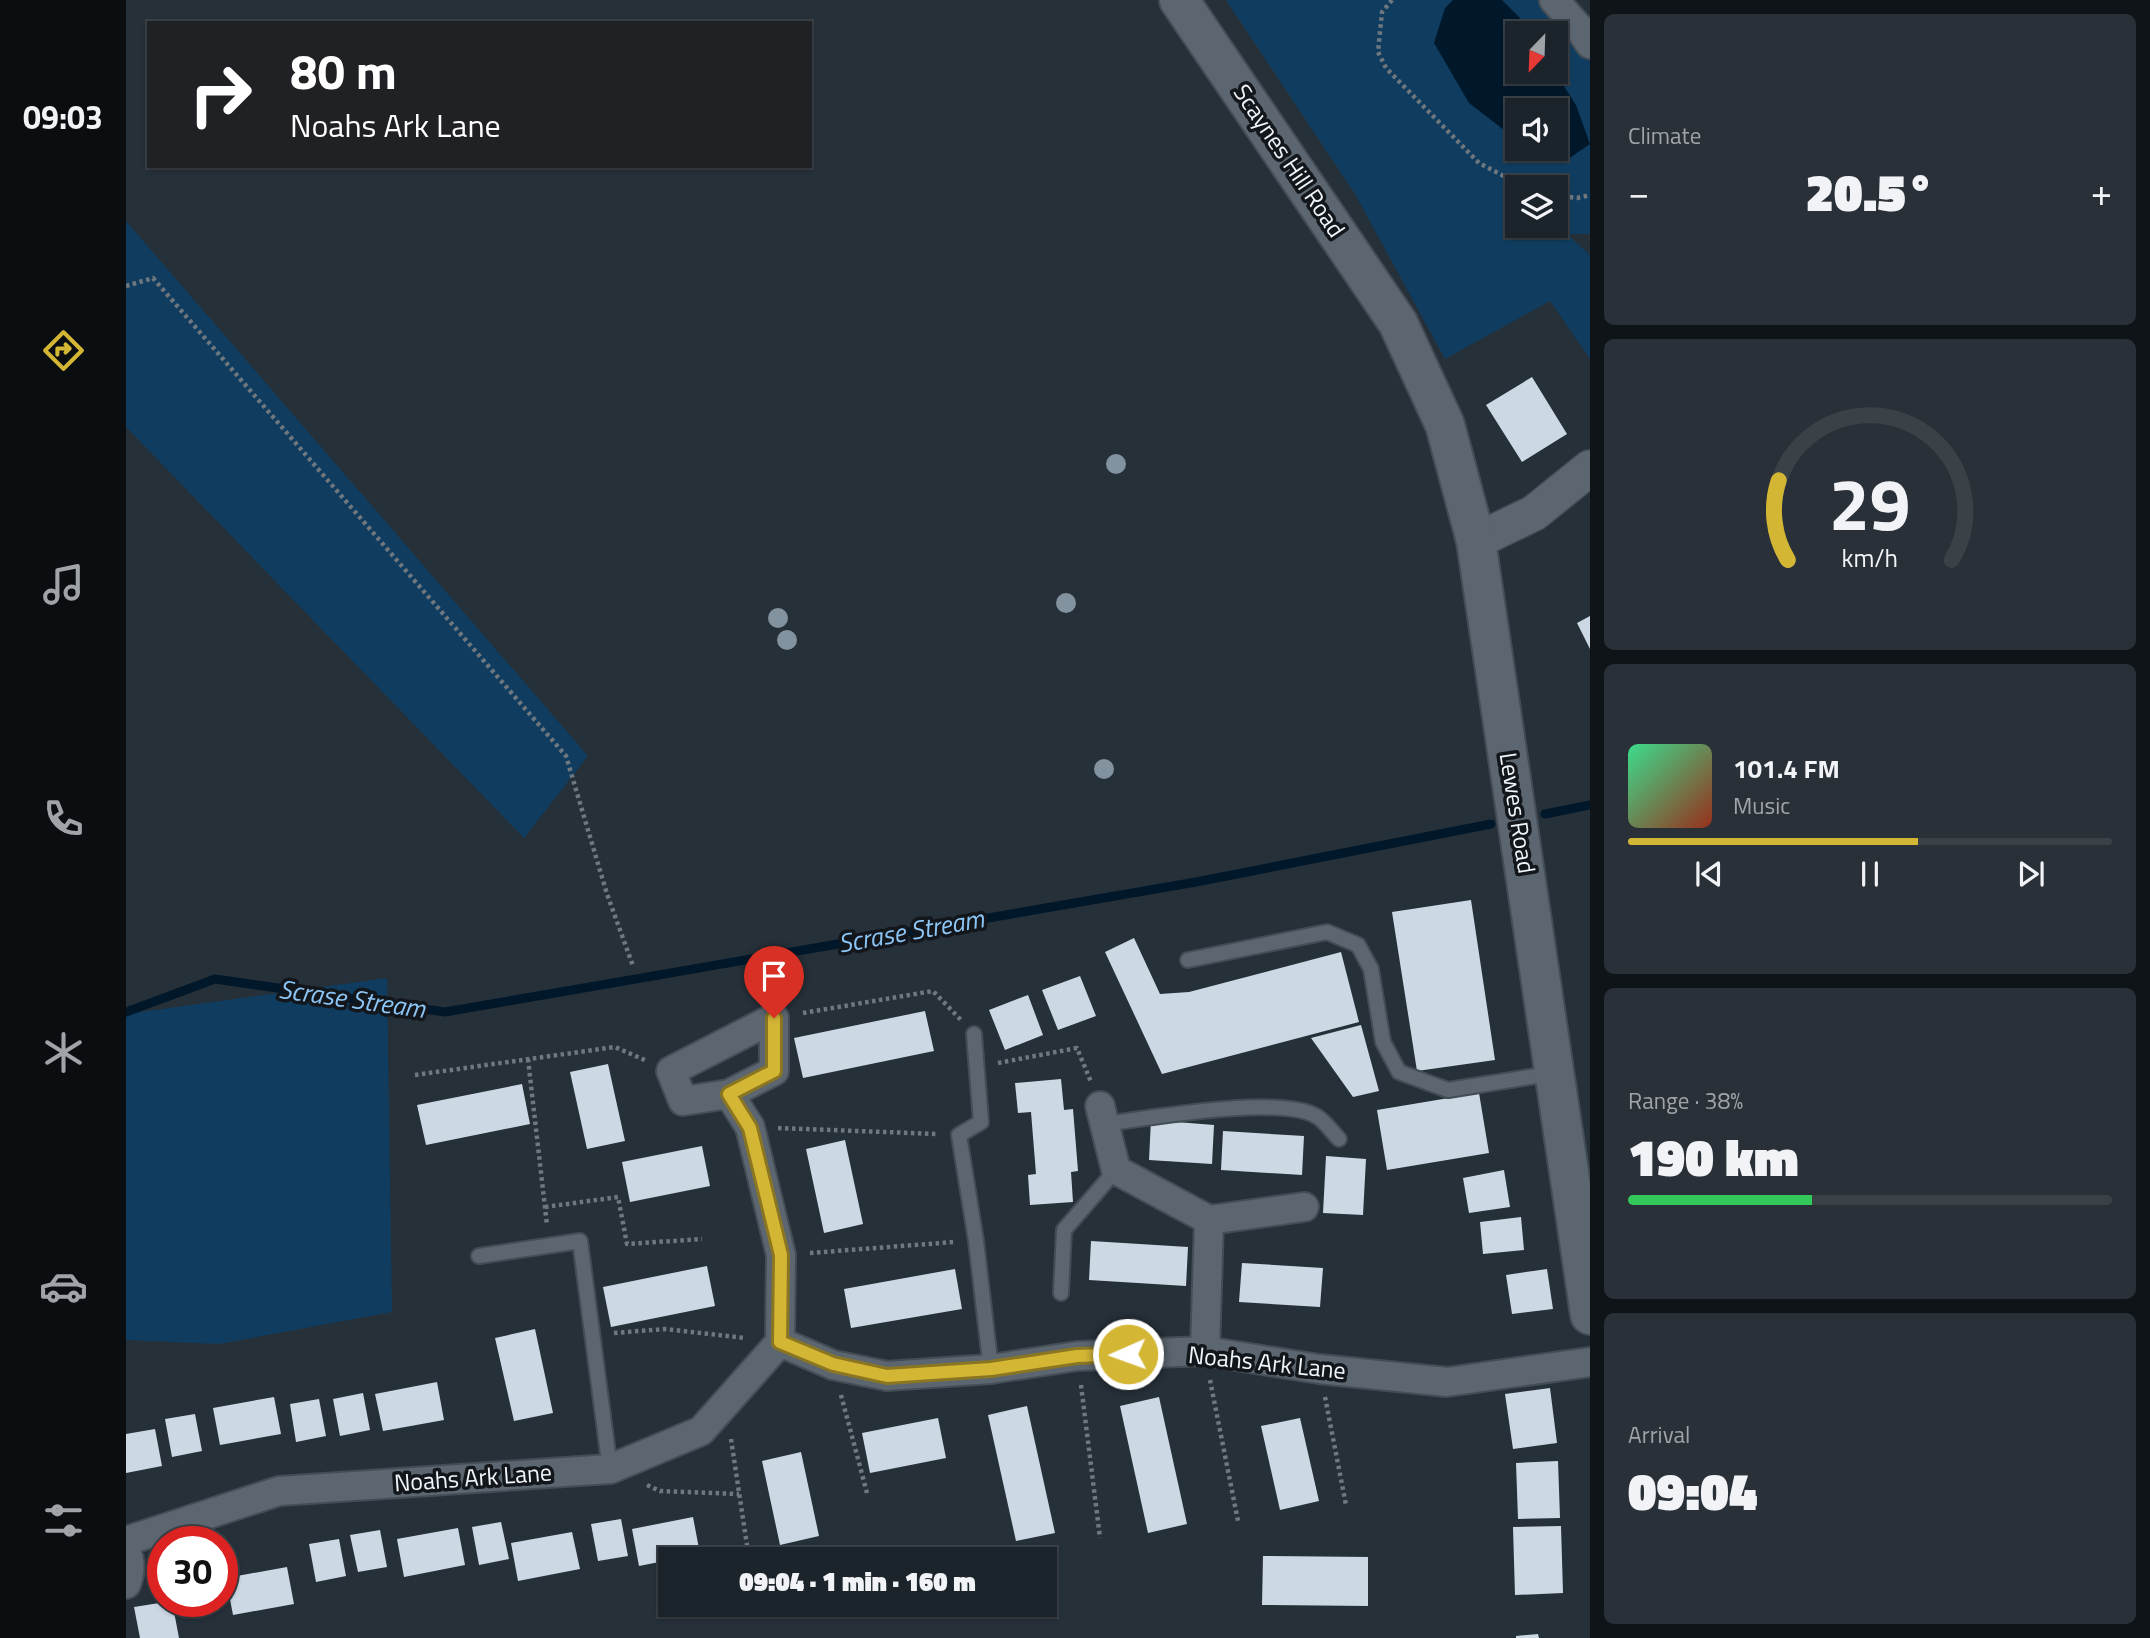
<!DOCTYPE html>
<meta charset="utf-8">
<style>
:root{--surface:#1c242b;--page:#293037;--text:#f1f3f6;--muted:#a0a4a9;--line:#3a4147;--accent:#d4b635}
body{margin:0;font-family:"Titillium Web",sans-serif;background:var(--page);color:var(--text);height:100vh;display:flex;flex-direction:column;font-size:26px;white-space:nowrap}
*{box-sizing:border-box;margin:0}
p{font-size:23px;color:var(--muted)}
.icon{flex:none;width:38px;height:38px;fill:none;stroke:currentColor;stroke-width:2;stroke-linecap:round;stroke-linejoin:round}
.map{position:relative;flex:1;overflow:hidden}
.side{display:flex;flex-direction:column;gap:14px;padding:14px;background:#0f1418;width:560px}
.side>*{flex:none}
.guide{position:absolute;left:21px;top:21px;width:665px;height:147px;border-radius:0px;box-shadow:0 2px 5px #0004,0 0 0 2px var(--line);background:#202124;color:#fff;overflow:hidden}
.needle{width:46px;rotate:203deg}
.buttons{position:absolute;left:1379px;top:21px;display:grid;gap:14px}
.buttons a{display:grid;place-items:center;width:63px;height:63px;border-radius:0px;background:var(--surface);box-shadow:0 2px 5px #0004,0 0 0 2px var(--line);font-size:35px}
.speed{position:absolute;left:21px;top:1526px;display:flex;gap:14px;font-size:35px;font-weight:700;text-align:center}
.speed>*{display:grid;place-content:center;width:91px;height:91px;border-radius:50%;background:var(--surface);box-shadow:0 2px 5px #0004,0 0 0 2px var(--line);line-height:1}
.speed .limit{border:10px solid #d22;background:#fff;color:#111}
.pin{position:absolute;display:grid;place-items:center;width:60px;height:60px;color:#fff;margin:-72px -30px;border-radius:50% 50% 50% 0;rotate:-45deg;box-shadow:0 0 7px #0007}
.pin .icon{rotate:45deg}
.me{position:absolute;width:77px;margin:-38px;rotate:268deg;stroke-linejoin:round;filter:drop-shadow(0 0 5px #0008)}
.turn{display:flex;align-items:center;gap:24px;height:147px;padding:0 28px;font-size:32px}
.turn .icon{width:91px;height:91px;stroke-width:2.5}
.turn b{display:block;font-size:49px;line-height:60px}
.big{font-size:52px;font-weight:800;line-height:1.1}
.side .card{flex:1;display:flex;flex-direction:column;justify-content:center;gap:10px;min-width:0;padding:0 24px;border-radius:10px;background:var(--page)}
.side .dial{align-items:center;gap:0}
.dial svg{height:182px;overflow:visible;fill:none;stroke:var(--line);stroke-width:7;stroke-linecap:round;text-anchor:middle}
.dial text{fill:var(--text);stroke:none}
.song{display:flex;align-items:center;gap:21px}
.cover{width:84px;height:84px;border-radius:10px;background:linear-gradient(135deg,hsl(150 70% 55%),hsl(10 70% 35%))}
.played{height:7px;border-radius:4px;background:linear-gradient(90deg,var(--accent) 60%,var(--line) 60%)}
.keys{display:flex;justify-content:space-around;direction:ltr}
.heat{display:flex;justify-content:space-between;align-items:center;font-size:38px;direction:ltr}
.charge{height:10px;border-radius:5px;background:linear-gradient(90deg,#34c759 38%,var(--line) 0)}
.trip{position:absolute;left:532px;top:1547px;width:399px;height:70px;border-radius:0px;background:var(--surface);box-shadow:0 2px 5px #0004,0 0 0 2px var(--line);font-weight:800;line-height:70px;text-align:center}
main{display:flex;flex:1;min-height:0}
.dock{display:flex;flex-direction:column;width:126px;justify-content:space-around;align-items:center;background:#0b0e11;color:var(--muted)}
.dock .icon{width:49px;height:49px}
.dock .active{color:var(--accent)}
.dock b{font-size:32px;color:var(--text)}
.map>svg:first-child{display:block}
.green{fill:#103d5f;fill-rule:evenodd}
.water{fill:#01182b}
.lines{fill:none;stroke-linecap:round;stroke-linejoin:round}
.stream{stroke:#01182b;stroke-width:9}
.building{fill:#ccd9e5}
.service-casing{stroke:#444d55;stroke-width:18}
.minor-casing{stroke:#444d55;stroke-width:32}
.tertiary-casing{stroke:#444d55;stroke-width:38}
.secondary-casing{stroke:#444d55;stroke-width:42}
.path{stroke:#6f777f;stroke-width:4.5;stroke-dasharray:3.5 3.5;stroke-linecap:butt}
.service{stroke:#5b6670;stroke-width:14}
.minor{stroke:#5b6670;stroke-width:28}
.tertiary{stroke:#5b6670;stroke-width:35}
.secondary{stroke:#5b6670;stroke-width:38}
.tree{fill:#83929f}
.route-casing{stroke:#8a7622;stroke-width:18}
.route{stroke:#d4b635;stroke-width:12}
.labels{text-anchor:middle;stroke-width:7;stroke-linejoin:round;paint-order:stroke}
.street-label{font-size:24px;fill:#eff5fb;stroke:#13171c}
.water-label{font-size:26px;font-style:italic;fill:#8cc6f7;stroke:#13171c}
</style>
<main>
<nav class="dock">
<b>09:03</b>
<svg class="icon active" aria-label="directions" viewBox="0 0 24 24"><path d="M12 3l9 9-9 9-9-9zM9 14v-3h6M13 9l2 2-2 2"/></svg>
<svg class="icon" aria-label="music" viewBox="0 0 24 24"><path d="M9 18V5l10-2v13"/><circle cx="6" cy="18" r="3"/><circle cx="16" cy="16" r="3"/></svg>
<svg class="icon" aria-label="phone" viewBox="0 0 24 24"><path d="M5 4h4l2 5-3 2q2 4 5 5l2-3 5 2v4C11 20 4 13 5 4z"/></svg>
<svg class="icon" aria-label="climate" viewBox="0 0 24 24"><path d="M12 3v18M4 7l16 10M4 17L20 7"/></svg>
<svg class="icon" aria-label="car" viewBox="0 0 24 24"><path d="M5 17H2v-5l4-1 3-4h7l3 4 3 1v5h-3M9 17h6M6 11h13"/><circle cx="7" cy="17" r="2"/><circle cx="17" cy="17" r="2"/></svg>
<svg class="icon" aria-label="filters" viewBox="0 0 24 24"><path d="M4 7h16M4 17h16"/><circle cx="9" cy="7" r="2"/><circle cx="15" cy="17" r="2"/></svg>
</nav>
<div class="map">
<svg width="1464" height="1638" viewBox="0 0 1464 1638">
<rect width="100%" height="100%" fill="#263039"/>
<path class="green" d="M1100 0H1428L1464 44V234H1441L1464 255V359L1424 301 1319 359 1229 194ZM1391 33H1430V72H1391ZM1391 110H1430V149H1391ZM1391 187H1430V226H1391Z
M0 221 462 756 398 838 0 427Z
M261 978 266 1312 93 1344 0 1340V1014Z"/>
<path class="water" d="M1327 0H1376L1397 21 1405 33H1391V72H1429L1450 105 1464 144 1442 159 1409 153 1403 149H1430V110H1391V140L1343 103 1308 43 1319 8Z"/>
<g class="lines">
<path class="stream" d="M1419 814 1464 805
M0 1012 89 979 319 1012 1070 882 1365 824"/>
</g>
<path class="building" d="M1406 377 1441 434 1396 462 1360 405Z
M1464 616V649L1451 623Z
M1345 900 1369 1060 1291 1071 1266 912Z
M1008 938 1034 994 1063 992 1215 952 1233 1022 1036 1074 979 952Z
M954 976 970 1016 932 1030 916 990Z
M902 995 917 1035 879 1050 863 1010Z
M799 1011 808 1051 677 1078 668 1038Z
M1235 1025 1253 1091 1227 1097 1185 1038Z
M482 1064 499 1141 461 1149 444 1072Z
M935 1079 938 1110 947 1109 952 1171 945 1172 947 1202 904 1205 902 1175 910 1174 905 1112 892 1113 889 1083Z
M396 1084 404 1124 300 1145 291 1105Z
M1353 1093 1363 1153 1261 1170 1251 1110Z
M1025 1120 1088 1125 1086 1164 1023 1160Z
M1097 1131 1178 1136 1176 1175 1095 1170Z
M719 1140 737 1224 698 1233 680 1149Z
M576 1146 584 1186 504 1202 496 1162Z
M1200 1156 1240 1159 1237 1215 1197 1213Z
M1378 1170 1384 1207 1343 1213 1337 1178Z
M1395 1217 1398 1250 1357 1254 1354 1222Z
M965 1241 1062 1247 1060 1286 963 1280Z
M1116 1263 1197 1268 1194 1307 1113 1302Z
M581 1266 589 1306 485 1327 477 1287Z
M829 1269 836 1309 725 1328 718 1289Z
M1421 1269 1427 1309 1386 1314 1380 1275Z
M409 1329 427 1413 388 1421 369 1338Z
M311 1382 318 1420 257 1431 249 1394Z
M1424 1388 1431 1443 1387 1449 1379 1394Z
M237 1393 244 1430 214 1436 207 1399Z
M148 1397 155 1434 94 1445 87 1408Z
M1033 1397 1061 1524 1022 1533 994 1406Z
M193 1399 200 1436 170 1442 164 1404Z
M901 1406 929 1533 890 1541 862 1415Z
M69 1414 76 1451 46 1457 39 1419Z
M812 1418 820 1458 744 1473 736 1433Z
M1174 1418 1193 1501 1154 1510 1135 1426Z
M29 1429 36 1466 0 1473V1434Z
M675 1452 693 1536 654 1545 636 1461Z
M1432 1461 1434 1518 1392 1519 1390 1463Z
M567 1517 574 1554 513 1566 506 1529Z
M495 1519 502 1556 472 1561 465 1524Z
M375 1522 383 1559 353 1565 346 1527Z
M1435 1526 1437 1593 1389 1595 1387 1527Z
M332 1528 339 1565 278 1577 271 1539Z
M254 1530 261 1567 232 1572 224 1535Z
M446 1532 454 1569 392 1581 385 1543Z
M213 1539 220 1576 190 1582 183 1544Z
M1137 1556 1242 1557V1606L1136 1605Z
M161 1567 168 1604 107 1615 100 1578Z
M46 1601 53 1638H14L8 1607Z
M1412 1634 1413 1638H1390V1636Z"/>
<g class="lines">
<g class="service-casing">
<path id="service" d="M1062 960 1201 932 1232 945 1245 969 1257 1042 1273 1072 1322 1090 1429 1073
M848 1034 855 1122 833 1135 850 1241 865 1369
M979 1124C1023 1118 1154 1095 1190 1116 1198 1120 1206 1132 1213 1139
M353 1256 454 1241 484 1469
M935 1293 938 1230 990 1170"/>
</g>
<g class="minor-casing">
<path id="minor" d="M1428 0 1453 28 1464 44
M603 1094 648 1071V1018L545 1071 557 1101 603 1094 624 1127 655 1255 654 1342
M974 1106 990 1170 1083 1220 1178 1207
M1079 1351 1083 1220
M0 1541 153 1491 484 1469 575 1431 654 1342 707 1365 761 1376 865 1369 951 1356 1079 1351 1193 1369 1321 1382 1464 1362
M0 1550C5 1562 5 1572 0 1584"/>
</g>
<g class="tertiary-casing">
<path id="tertiary" d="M1350 541 1408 513 1464 468"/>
</g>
<g class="secondary-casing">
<path id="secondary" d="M1053 0 1272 323 1319 425 1350 541 1464 1315"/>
</g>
<path class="path" d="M1266 0 1256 12 1252 52 1260 68 1353 163 1399 187
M1430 195 1451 198 1464 195
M0 286 27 278 440 756 481 894 507 966
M677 1013 807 991 835 1020
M402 1059 421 1225
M872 1063 951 1048 965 1082
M289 1075 489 1047 521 1061
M652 1128 811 1134
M419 1207 492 1197 501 1244 576 1239
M684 1253 828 1242
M488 1333 539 1329 619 1338
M1084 1380 1112 1521
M955 1385 974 1538
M715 1395 741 1493
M1199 1397 1220 1505
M605 1439 622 1552
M521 1485 534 1491 613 1494"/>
<use href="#service" class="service"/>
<use href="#minor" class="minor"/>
<use href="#tertiary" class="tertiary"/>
<use href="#secondary" class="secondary"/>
</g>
<g class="tree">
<circle cx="990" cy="464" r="10"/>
<circle cx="940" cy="603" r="10"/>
<circle cx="652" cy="618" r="10"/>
<circle cx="661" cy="640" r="10"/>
<circle cx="978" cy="769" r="10"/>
</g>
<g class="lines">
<g class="route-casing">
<path id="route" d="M648 1018V1071L603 1094 624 1128 655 1255 654 1342 707 1364 761 1376 865 1369 951 1356 1002 1354"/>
</g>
<use href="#route" class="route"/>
</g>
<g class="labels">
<g class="street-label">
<text transform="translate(1163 161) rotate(56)" y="8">Scaynes Hill Road</text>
<text transform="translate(1391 813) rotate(81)" y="8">Lewes Road</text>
<text transform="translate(1141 1363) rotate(6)" y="8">Noahs Ark Lane</text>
<text transform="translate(347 1478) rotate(-4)" y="8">Noahs Ark Lane</text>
</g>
<g class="water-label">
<text transform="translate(785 931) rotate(-10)" y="9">Scrase Stream</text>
<text transform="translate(226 999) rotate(8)" y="9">Scrase Stream</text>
</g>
</g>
</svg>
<div class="buttons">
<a><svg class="needle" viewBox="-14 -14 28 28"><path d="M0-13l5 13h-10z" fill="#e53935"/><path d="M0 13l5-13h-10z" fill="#a0a4a9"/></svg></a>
<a><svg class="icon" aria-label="sound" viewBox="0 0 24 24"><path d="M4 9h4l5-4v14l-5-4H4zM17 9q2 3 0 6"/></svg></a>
<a><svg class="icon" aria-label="layers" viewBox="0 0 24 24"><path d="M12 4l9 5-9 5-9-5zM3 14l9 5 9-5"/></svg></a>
</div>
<div class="speed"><div class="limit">30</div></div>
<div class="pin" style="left:648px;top:1018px;background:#d93025"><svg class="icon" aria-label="arrive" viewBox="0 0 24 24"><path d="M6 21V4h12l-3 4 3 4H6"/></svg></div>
<svg class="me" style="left:1002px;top:1354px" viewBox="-20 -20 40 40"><circle r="17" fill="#d4b635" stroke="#fff" stroke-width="3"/><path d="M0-11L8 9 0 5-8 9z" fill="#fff"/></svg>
<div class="trip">09:04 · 1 min · 160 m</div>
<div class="guide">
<div class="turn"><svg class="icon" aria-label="right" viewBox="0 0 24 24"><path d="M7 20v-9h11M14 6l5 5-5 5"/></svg><div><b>80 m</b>Noahs Ark Lane</div></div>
</div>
</div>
<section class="side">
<div class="card"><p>Climate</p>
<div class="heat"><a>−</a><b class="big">20.5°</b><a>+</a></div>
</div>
<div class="card dial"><svg viewBox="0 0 100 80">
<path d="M14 69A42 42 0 1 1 86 69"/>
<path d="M14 69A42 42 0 0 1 10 34" stroke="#d4b635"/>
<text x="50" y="56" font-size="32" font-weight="700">29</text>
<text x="50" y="72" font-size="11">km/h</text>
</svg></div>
<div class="card">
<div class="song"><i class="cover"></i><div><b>101.4 FM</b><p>Music</p></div></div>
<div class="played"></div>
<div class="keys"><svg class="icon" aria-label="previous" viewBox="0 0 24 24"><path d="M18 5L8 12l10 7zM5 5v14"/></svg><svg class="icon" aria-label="pause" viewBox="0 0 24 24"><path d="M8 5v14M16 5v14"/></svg><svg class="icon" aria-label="next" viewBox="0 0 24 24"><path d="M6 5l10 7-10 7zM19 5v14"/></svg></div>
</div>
<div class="card"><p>Range · 38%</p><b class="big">190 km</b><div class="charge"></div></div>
<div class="card"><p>Arrival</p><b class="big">09:04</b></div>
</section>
</main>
